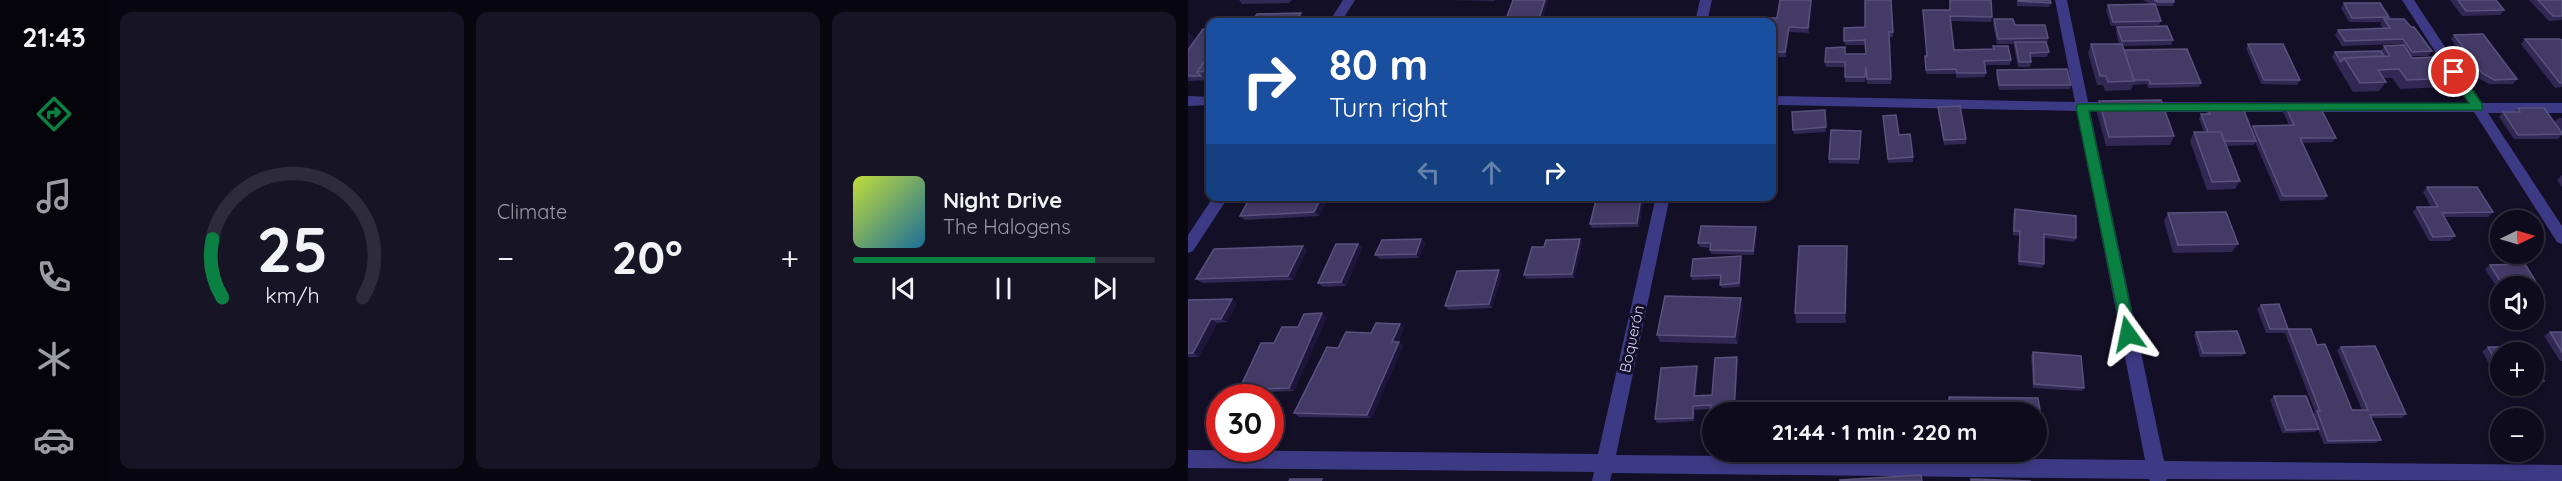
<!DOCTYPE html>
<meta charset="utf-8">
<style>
:root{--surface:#0e0b1c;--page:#171425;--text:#f1f3f6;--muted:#9b9ba3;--line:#2e2b3b;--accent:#0b8043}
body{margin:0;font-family:Quicksand,sans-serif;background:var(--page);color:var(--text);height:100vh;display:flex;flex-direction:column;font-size:22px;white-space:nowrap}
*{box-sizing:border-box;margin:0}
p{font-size:20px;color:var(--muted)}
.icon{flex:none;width:33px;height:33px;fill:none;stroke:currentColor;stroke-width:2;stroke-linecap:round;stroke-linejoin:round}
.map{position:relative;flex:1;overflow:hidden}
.details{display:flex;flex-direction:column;gap:12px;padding:12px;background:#08060f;width:1080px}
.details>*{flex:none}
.banner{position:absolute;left:18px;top:18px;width:570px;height:183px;border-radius:12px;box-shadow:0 3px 9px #0003,0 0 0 2px var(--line);background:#1a4fa0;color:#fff;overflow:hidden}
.needle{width:39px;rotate:85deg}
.tools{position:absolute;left:1302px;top:210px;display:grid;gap:12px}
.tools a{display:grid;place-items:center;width:54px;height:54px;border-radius:50%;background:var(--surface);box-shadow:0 3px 9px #0003,0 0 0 2px var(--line);font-size:30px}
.speed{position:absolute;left:18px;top:384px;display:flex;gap:12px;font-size:30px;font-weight:700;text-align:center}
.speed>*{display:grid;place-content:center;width:78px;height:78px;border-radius:50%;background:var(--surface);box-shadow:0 3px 9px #0003,0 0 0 2px var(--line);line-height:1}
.speed .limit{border:9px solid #d22;background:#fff;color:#111}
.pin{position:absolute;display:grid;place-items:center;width:51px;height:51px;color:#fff;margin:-26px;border:3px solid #fff;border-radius:50%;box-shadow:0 2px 6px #0007}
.me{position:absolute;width:66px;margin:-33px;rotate:348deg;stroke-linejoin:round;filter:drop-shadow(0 0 4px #0008)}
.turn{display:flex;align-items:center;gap:21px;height:126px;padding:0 24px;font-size:27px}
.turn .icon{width:78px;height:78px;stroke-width:2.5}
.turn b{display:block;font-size:42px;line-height:51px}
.lanes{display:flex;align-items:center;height:57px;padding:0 24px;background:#0003;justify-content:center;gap:30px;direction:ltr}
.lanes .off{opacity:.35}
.big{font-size:45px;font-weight:700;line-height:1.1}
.details .tile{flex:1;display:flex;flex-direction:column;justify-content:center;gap:9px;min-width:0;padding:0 21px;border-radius:12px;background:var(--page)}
.details .dial{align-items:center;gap:0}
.dial svg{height:156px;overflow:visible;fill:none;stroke:var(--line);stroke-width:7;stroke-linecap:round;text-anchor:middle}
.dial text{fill:var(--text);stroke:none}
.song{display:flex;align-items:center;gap:18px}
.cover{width:72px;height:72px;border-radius:9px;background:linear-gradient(135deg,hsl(70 70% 55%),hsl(200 70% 35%))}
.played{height:6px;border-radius:3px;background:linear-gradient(90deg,var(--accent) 80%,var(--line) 80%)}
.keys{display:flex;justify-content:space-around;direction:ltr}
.heat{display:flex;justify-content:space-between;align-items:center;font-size:33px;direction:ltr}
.details .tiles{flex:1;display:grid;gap:12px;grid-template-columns:repeat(3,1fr)}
.trip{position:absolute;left:514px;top:402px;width:345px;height:60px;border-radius:30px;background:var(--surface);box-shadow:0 3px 9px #0003,0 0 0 2px var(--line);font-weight:700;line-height:60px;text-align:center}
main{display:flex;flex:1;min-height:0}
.menu{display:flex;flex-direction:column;width:108px;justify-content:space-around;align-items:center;background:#06040b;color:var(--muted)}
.menu .icon{width:42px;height:42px}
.menu .current{color:var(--accent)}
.menu b{font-size:27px;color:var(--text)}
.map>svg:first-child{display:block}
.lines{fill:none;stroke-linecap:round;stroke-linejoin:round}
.minor{fill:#3d3a85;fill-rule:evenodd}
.wall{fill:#312854}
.shaded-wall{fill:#1d163a}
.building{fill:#433a66;stroke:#5a527e;stroke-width:1.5}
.route{fill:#0b8043;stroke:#07532c;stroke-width:1.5}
.labels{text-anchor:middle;stroke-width:6;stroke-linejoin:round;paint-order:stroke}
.street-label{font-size:15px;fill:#d9d4ff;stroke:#130f26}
</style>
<main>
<nav class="menu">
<b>21:43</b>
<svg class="icon current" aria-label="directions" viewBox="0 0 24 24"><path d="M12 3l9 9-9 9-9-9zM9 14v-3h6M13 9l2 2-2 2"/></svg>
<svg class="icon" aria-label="music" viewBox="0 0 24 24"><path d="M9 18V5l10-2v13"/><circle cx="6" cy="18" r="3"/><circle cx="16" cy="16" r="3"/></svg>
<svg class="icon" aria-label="phone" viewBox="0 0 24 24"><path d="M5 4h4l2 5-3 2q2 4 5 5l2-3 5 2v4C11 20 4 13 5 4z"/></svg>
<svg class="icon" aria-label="climate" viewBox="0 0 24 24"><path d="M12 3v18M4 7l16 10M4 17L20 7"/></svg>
<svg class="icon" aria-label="car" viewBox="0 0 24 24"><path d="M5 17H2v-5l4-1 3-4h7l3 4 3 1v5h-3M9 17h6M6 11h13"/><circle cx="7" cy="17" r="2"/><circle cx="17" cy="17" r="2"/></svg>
</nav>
<section class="details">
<div class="tiles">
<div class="tile dial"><svg viewBox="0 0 100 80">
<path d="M14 69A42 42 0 1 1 86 69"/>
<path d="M14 69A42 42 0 0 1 9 39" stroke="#0b8043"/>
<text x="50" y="56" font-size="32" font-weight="700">25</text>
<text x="50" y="72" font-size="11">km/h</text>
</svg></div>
<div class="tile"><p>Climate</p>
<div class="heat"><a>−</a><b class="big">20°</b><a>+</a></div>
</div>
<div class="tile">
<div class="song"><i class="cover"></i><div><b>Night Drive</b><p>The Halogens</p></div></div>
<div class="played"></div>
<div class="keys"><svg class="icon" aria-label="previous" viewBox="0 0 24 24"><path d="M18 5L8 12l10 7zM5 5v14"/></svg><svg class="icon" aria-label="pause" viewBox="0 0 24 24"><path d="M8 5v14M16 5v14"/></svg><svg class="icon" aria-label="next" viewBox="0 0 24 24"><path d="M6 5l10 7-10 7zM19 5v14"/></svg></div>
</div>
</div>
</section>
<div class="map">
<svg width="1374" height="481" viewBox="0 0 1374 481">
<rect width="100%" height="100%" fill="#130f26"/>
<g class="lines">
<path class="minor" d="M155 0H167L153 22H141Z
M512 0H524L519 22H507Z
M867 0H879L900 102H930L937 107 930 112 902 111 976 461 1374 465V481L979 479 978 481H962L961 479 424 473 422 481H404L406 472 0 468V450L410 454 468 196H482L428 455 957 460 889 111 584 105V96L887 102Z
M1214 0H1226L1294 103H1374V113H1300L1374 226V244L1369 242 1286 112H957L950 107 957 102 1280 103Z
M0 96 22 97V105L0 106Z
M26 196H41L5 251 0 253V235Z"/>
</g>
<path class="wall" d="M51 0H110H104L101 3 54 4Z
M261 0H307V1Z
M624 0 621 33 601 32 598 57H589L585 89H584V22L589 18Z
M829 0H862L863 3 861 7 829 6Z
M955 0H986V2L985 6H968L973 21 971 25 923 26 918 10 920 5 963 4Z
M1262 0H1308L1316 10 1312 15 1274 16Z
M1341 0H1374V20L1361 21Z
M1156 3 1201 17 1200 19 1223 27 1244 51 1240 56H1223L1224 58 1266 78 1258 87 1212 89 1204 78H1195L1198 82 1191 91 1165 92 1144 57 1147 52 1193 51 1196 46 1213 45 1212 44 1154 46 1147 35 1150 30 1195 28 1192 24 1194 22H1161L1153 8Z
M735 10 804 17 803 22 762 21 766 50 805 49V46L823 60 822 65H797L798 73 797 77 768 78V74H738L737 60V56H739Z
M806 19 827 25 860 38 859 43 861 52 859 57H842L843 62 842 67H830L826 47V44H809L805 24Z
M929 27 985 40 983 45 935 46 936 50 1013 83 1011 87 960 88 959 84 945 85 943 90 917 91 915 85H909L900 53 903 44H931L928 32Z
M656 28 705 32V37H701L703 84H679L678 72 677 82H657V67H638L637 62 657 54H678V45H657Z
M22 29V80L0 81V32L7 40Z
M1266 35 1329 79 1325 84H1301L1290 78 1263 39Z
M1337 39 1374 40V87L1367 88 1333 44Z
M1060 44 1112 80 1109 85 1073 84 1058 48Z
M809 70 883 85 882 89 811 90 808 74Z
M911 101 986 136 982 145 918 146 908 109Z
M1097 105 1148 138 1144 142 1114 143 1139 196 1136 200 1092 201 1067 142 1066 145 1038 146 1052 181 1047 189 1019 190 1002 141 1006 132H1016L1011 119 1013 114H1018L1020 109 1063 128 1065 126 1101 125 1094 110Z
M750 107 778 139V144L756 145 750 112Z
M1330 108 1366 122 1371 118H1374V135L1370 139H1326L1311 117 1315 112H1326Z
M637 110 638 132 606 134 605 130Z
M695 116 711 135 725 157V162L700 163Z
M673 131 671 164 641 163V159Z
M1374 175V187L1369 180Z
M1239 187 1305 212 1300 217H1256L1267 236 1262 241H1241L1225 212 1229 207H1243L1235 192Z
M141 196 131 216 57 220 52 216Z
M453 198 455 202 451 227 404 228 402 224Z
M827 209 888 238 886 242 856 238V264L854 268 830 265 831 236 825 235V214Z
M980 213 1050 244 1044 252 985 253 976 221Z
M569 232 566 255 523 254 522 248 512 247 510 243Z
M233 239 237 243 231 258 192 259 187 255Z
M392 239 394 243 386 278 339 279 336 275 356 247Z
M170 244 174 248 158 286 135 287 130 283Z
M659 246 660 257 658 323H608L607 313Z
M119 250 105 280 14 283 8 279Z
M554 260 552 287 534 288 532 285 533 279 504 280 503 276Z
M1302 265 1351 287 1346 291V286H1312V291H1311L1297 269Z
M314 274 304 308 261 310 257 306Z
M553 298 555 306 550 344 472 342 469 335Z
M44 299 49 303 39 322 29 323 11 357H0V300Z
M1073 305 1100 329 1097 333H1078L1069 309Z
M139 317 106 391 57 393 51 390 86 343 110 327Z
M216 327 210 342 215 346 184 418 111 417 106 413 150 348 183 333Z
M1100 329 1129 345 1164 410H1174L1149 350 1153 347 1218 414 1214 418H1183L1193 440 1188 443 1136 444 1130 430 1127 432 1094 433 1082 400 1086 396 1125 414 1127 412 1097 333Z
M1008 332 1057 353 1054 356 1012 357 1006 335Z
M1362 332H1374V361H1372L1356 336Z
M1300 347 1312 352V384L1294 351Z
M845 352 896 388 894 391 845 388 843 356Z
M550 360 525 412V418H524L522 415 523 409 507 410 506 421 469 423 467 419 509 366 510 370 508 396 524 395Z
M1346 364 1356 381 1349 385H1346Z
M761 397 850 398 854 423 851 429H849V412H760V403Z"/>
<path class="shaded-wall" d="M357 0H361L354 22H350Z
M623 0 624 1 621 33 620 28Z
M113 13 116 18 114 22H107Z
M601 27V32L598 57 597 52Z
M0 32 7 40 0 50Z
M588 52 589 57 585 89V84Z
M134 196H141L131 216 126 212Z
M453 198 455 202 451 227 449 223Z
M568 227 569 232 566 255 565 251Z
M233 239 237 243 231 258 228 254Z
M392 239 394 243 386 278 384 274Z
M170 244 174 248 158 286 153 282Z
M115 246 119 250 105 280 100 276Z
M659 246 660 257 658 323 657 313Z
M553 256 554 260 552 287 551 283Z
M311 270 314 274 304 308 301 304Z
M553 298 555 306 550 344 547 337Z
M44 299 49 303 39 322 33 319Z
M134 313 139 317 106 391 101 388Z
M23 319 29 323 11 357 5 353Z
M212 324 216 327 208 346 204 342Z
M211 342 215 346 184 418 179 415Z
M549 357 550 360 547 412H546Z
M509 366 510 370 508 399 506 396Z
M505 406 507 410 506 421 505 418Z"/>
<path class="building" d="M325 0H357L350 22H317Z
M592 0H623L620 28 601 27 597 52H588L585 84H584V22H571L572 18H589Z
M677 0H703L705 32H701L703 79H679L678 67 677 77H657V62H637L638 48 657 47V54H678L677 40 656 41V28L677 27Z
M762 0H803L804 17 762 16 766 50 806 49 805 46H820L823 60 796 61 798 73H769L768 69 738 70 737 56H739L735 10H762Z
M830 0H862L863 3 830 1Z
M966 0H986V2H970Z
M1270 0H1308L1316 10 1278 11Z
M1350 0H1374V16H1365Z
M1156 3H1192L1201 17 1164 18Z
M967 4 973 21 925 22 920 5Z
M113 13 107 22H63L69 14Z
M806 19H825L827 25H857L860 38 810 39Z
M1196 19H1216L1223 27H1226L1244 51 1224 52 1215 39 1157 41 1150 30 1202 28Z
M979 26 985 40 934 41 929 27Z
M15 29H22V49L21 50H22V53L9 72 13 76H0V50Z
M1295 34 1329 79 1306 80 1294 73 1266 35Z
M1337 39H1372L1374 40V83H1372Z
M827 42H858L861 52 842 53 843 62H831Z
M903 44H934L946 81 920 82 918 76H912Z
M1060 44H1095L1112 80H1076Z
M1216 45 1224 58 1250 57 1266 78 1219 80 1211 69 1190 70 1198 82 1172 83 1156 58 1202 56 1196 46Z
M999 49 1013 83 962 84 961 80H946L936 50Z
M1193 51 1196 56 1156 58 1153 62 1147 52Z
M22 53V71L9 72Z
M879 69 883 85H811L809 70Z
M973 100 986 136 921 137 911 101Z
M1097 105H1131L1148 138H1112L1139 196H1095L1065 126 1106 125Z
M772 106 778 139 756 140 750 107Z
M1055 108 1068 141H1036L1033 132H1020L1013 114H1022L1020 109Z
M1330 108H1356L1374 133V134L1330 135 1315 112H1332Z
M637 110 638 127 605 130 604 112Z
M708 115 711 135 722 134 725 157 700 159 695 116Z
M643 130 673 131 671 159H641Z
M1006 132H1033L1052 181 1024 182Z
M1239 187H1289L1305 212 1254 213 1267 236 1245 237 1229 207H1250Z
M63 196H134L126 212 52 216Z
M453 198 449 223 402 224 408 200Z
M827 209 888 216V238L856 234V264L831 261 832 231H826Z
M1038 212 1050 244 990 245 980 213Z
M513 226 568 227 565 251 522 250 523 243H510Z
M233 239 228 254 187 255 194 240Z
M392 239 384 274 336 275 344 247H356L358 240Z
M148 244H170L153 282 130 283Z
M115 246 100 276 8 279 26 249Z
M611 246H659L657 313H607Z
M553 256 551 283 532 285 533 275 503 276 505 259Z
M1337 264 1351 287 1315 286 1302 265Z
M311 270 301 304 257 306 269 271Z
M477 296 553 298 547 337 469 335Z
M44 299 33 319H23L5 353H0V300Z
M1091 304 1100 329H1082L1073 305Z
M134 313 101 388 51 390 73 343H86L94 327H110L116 314Z
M188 323 212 324 204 342H211L179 415 106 413 139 347 150 348 158 332 183 333Z
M1100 329H1123L1129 345 1137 344 1164 410H1180L1153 347 1187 346 1218 414 1182 415 1193 440 1140 441 1129 411H1132Z
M1049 331 1057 353H1015L1008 332Z
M1362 332H1374V352Z
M1300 347H1335L1339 352H1312V370Z
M845 352 893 356 896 388 846 384Z
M549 357 546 412H525V415H522L523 405 505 406V418L467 419 473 368 509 366 506 396 524 395 527 358Z
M1346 364 1356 381 1346 382Z
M1086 396H1118L1131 429 1098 430Z
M761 397 850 398 854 423H849V412H762Z
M733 475 734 481H652V480Z
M102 479H134L133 481H101Z
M783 479 843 481H783Z"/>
<path class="route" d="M1266 68 1271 69 1294 104V110L901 111 948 334 946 339 940 341 935 339 888 107 890 104 1281 103 1261 72Z"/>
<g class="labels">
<g class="street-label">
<text transform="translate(444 339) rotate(-78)" y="5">Boquerón</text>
</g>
</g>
</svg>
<div class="tools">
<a><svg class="needle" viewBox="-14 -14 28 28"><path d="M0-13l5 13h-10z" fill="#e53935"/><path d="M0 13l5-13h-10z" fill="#9b9ba3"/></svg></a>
<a><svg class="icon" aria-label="sound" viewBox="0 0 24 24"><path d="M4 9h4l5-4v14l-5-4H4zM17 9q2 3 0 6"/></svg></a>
<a>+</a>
<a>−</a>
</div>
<div class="speed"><div class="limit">30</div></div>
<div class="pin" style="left:1266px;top:72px;background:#d93025"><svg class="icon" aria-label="arrive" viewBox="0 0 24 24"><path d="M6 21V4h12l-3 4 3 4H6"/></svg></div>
<svg class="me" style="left:940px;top:334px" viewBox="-20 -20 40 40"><path d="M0-17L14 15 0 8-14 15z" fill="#0b8043" stroke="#fff" stroke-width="4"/></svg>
<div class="trip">21:44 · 1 min · 220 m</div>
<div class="banner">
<div class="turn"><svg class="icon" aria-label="right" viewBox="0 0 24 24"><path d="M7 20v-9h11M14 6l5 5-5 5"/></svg><div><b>80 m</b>Turn right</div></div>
<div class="lanes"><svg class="icon off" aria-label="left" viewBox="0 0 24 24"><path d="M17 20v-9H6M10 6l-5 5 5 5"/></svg><svg class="icon off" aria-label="ahead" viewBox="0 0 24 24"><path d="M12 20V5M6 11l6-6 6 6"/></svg><svg class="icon" aria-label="right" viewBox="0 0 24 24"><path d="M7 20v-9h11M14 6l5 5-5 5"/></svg></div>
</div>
</div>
</main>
